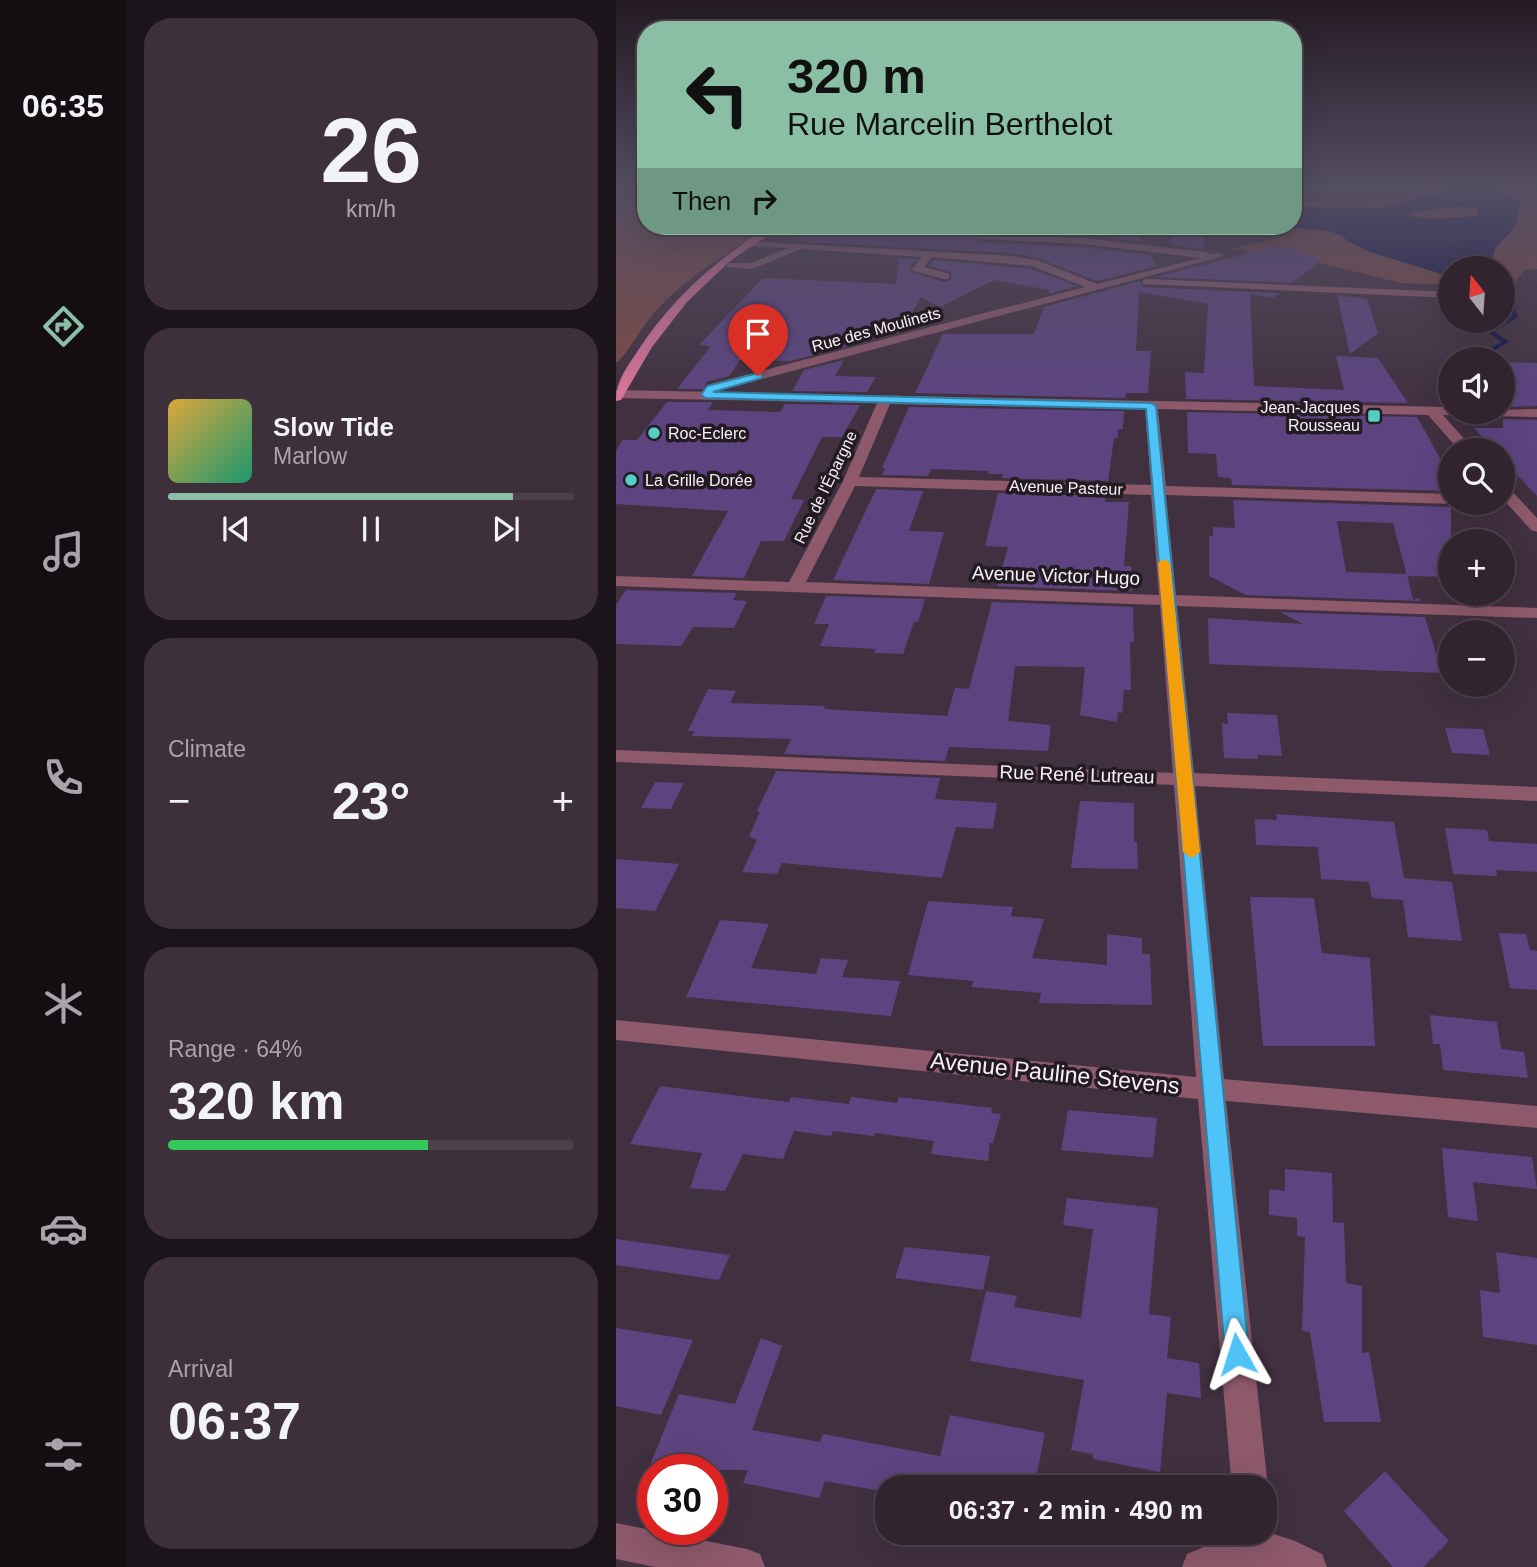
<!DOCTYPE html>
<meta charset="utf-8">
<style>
:root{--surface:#31242f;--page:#3d303b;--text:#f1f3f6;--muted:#a8a4aa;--line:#4c414b;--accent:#8abfa5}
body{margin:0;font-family:Arial,sans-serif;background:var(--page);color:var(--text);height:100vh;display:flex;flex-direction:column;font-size:26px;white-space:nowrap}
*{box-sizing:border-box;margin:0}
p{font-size:23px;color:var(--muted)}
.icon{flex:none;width:38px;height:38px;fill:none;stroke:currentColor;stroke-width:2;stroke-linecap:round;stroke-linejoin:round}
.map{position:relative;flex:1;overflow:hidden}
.side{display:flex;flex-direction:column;gap:18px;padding:18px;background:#1b141a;width:490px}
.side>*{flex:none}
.banner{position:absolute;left:21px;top:21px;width:665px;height:214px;border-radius:28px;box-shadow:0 7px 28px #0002,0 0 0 2px var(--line);background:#8abfa5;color:#111;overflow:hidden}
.needle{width:46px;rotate:343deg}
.tools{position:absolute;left:822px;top:256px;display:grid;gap:14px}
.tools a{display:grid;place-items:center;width:77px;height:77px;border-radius:50%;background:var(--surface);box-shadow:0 7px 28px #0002,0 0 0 2px var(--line);font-size:35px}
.speed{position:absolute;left:21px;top:1454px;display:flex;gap:14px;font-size:35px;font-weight:700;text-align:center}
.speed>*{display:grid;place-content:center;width:91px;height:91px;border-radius:50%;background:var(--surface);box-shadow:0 7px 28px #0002,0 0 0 2px var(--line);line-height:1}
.speed .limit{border:10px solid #d22;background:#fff;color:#111}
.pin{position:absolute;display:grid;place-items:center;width:60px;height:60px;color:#fff;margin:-72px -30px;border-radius:50% 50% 50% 0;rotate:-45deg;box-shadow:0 0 7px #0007}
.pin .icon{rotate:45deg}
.me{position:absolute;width:77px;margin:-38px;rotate:354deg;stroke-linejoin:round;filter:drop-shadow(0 0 5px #0008)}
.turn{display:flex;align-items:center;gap:24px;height:147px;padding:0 35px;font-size:32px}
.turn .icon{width:91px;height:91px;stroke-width:2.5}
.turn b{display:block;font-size:49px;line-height:60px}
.then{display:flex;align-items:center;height:66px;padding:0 35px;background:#0003;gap:14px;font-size:26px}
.big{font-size:52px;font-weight:800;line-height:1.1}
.side .widget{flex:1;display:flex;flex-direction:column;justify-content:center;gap:10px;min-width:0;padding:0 24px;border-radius:28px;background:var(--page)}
.side .dial{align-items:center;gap:0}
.dial b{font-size:91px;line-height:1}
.song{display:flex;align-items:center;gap:21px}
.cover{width:84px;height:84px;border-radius:10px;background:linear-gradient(135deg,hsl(40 70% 55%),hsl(160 70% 35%))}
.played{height:7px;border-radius:4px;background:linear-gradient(90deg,var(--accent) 85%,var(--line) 85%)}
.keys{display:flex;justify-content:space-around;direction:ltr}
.heat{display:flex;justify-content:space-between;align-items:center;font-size:38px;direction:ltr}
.charge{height:10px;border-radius:5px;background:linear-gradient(90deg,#34c759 64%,var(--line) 0)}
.trip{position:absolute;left:259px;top:1475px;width:402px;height:70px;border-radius:28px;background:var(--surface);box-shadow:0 7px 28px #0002,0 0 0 2px var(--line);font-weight:800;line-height:70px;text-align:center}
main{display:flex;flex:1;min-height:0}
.tab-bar{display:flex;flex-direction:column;width:126px;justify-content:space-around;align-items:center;background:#140e13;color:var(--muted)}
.tab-bar .icon{width:49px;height:49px}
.tab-bar .on{color:var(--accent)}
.tab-bar b{font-size:32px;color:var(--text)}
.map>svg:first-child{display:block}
.green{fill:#7f4943}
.water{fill:#11144c;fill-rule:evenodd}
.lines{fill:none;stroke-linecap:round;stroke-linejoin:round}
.stream{fill:#11144c;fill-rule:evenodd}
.building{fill:#5d4481}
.minor{fill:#8d596b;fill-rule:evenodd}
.major{fill:#e0779d;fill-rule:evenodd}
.route{fill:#4fc3f7;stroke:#337fa1;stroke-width:2}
.slow{fill:#f59e0b}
.poi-dot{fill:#56cec3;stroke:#231b22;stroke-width:2.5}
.labels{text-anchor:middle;stroke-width:7;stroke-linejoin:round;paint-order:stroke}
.far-street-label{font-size:16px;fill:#faeff9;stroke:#231b22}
.far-poi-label{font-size:16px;fill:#faeff9;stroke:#231b22;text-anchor:start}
.street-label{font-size:19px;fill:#faeff9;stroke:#231b22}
.near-street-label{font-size:23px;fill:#faeff9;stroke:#231b22}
</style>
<main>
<nav class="tab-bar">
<b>06:35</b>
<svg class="icon on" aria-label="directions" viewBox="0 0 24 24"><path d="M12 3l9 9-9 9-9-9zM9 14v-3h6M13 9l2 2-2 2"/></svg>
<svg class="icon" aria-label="music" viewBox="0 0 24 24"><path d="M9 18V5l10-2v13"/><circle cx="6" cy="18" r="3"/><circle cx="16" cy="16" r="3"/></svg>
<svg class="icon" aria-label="phone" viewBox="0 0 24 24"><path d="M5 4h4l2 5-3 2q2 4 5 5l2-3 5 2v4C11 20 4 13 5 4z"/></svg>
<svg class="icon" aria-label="climate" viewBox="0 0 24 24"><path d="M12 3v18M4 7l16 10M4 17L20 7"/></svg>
<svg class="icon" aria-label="car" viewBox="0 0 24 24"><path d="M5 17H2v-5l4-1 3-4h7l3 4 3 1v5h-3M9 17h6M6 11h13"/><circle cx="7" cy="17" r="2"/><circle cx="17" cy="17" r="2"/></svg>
<svg class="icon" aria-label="filters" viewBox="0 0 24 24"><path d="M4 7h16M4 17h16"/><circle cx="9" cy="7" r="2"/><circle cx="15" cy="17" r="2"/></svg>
</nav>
<section class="side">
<div class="widget dial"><b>26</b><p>km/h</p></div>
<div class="widget">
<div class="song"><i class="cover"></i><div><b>Slow Tide</b><p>Marlow</p></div></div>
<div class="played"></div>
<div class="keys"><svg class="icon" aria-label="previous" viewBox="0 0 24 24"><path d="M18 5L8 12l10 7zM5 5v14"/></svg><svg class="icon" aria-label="pause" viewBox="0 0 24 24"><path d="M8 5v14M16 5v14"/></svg><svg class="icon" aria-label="next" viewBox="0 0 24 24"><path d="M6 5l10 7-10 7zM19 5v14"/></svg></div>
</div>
<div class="widget"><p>Climate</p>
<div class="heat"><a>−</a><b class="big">23°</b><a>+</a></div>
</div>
<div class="widget"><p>Range · 64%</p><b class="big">320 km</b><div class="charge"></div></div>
<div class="widget"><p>Arrival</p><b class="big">06:37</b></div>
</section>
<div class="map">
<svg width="921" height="1567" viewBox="0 0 921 1567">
<rect width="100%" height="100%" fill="#41303f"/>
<path class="green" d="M0 188H30V226H159C117 248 78 272 44 306 28 323 17 345 2 362H0Z
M816 188H921V269L908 270C903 278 896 285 887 288V268H835V285L785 283 692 260 616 249 672 235 671 233 492 226H677V202C726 203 770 208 816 188Z"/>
<path class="water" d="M864 188 883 191 903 201C903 210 903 221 897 229 886 243 872 248 879 268H835V277L751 251 731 241 727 236 713 231 661 226H677V207L765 208 833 190 854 191ZM842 206 863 209 860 216 815 219 793 216 794 213Z"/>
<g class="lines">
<path class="stream" d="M887 286 898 291 895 298 902 317 879 331V332L893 342 880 349 875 359H869L876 347 886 342 874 334 873 330 896 316 889 298 892 292 887 289Z"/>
</g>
<path class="building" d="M178 226H386L387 229 520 230 527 242 468 235 368 231 360 236 364 242 468 247 534 255 540 266 481 281 424 259 396 253 192 242 177 239Z
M558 231 590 233 587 249 553 245Z
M664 245 706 260 676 283 540 277Z
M278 258 301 259 294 267 295 272 328 282 335 280V272L313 266 317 260 415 269 461 286 433 294 434 290 378 280 324 307 305 297 285 332 274 335 275 328H245L236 345 174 361 124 360 113 376 90 382 88 389H61L95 346 83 345 147 278 280 284 283 259Z
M524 281 527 287 663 293 657 298 634 294 638 386 728 390 720 356 762 358 792 403 570 399 569 372 588 373 592 304 523 292 520 351H535L532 393H510L509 398 299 393 327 334H418L428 307Z
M721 295 751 299 762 333 734 354Z
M228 360 219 376 260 377 251 392 176 391 188 370Z
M887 362 921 363V406L887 407Z
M51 402H97L92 410 164 412 169 404 244 405 226 437H206L175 499 188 500 168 541H145L128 578 76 576 112 511 0 504V452L6 440H21Z
M293 407 508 411 507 429H502V438H498L492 481 386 478 387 474H372L373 471 315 469 312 476 266 475 269 468H266Z
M571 412 801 417 835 478V491L616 485 615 478 602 477 600 454 572 453Z
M887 419 921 420V496L887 460V450H878L858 428H887Z
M260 489 307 491 293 531 328 532 313 584 217 580Z
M382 493 490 496 489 502H513L508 566H515L516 591 381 586 392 547 369 546Z
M617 500 835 507V577L791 576 777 523 721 521 730 572 791 574 797 600 803 598 804 601 630 595 593 576V536H597V527L619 528Z
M10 590 121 593 117 600 131 601 118 628 77 627 65 646 0 644V605Z
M210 596 309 599 302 622H298L287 654 258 653 260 649 204 646 213 624H198Z
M376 602 517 607 518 642H514L515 690H508L506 713 502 712 501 722 464 715 469 667 399 666 392 721 435 725 432 751 333 747 329 761 168 754 175 739 76 736 78 731H72L92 689 120 691 114 703 209 706 208 709 331 716 339 688 353 689Z
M664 612 809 617 826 673 593 664 592 618 687 624Z
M611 713 661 715 666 756 642 755V759L608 758 606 723 612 724Z
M829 728 867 729 874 755 836 753Z
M160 771 324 778 319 799 381 803 377 829 340 827 326 878 166 863 161 874 126 872 141 840 133 836 144 812 141 811Z
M39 782 68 783 55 809 25 808Z
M464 801 518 803V842H521L522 869 455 868Z
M660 814 778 822 788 878 836 882 846 941 792 937 787 900 756 898 753 882 705 879 702 847 640 845 639 819 661 820Z
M829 828 871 830 873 841 921 844V872L880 870 881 876 837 874Z
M0 859 63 864 39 911 0 908Z
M634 897 698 898 706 953 754 958 759 1046H647Z
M312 901 397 907 395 916 428 919 416 958 491 965V934L526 938V954H534L536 1005 423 1003 425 993 356 987 357 981 292 975Z
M104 920 153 924 135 968 200 974 205 958 232 960 226 977 284 981 275 1016 70 997Z
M883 933 910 934 914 950 921 951V990L894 988Z
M814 1015 881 1022 885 1049 908 1052 912 1078 827 1070 824 1044H817Z
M44 1086 173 1102 175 1097 233 1104 235 1097 281 1103 283 1097 376 1108 375 1113 385 1114 377 1143H374L372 1161 315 1154 318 1141 259 1133 258 1136 217 1131 215 1136 178 1131 167 1159 127 1154 109 1191 74 1188 86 1153 14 1144Z
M452 1110 541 1118 537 1158 445 1150Z
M826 1148 916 1157 921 1189 857 1182 862 1221 832 1217Z
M669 1169 716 1173 717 1222 728 1223 730 1283 746 1286V1353L753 1352 765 1422H708L694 1332 686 1331 689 1237 681 1236V1218L653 1215V1189L669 1191Z
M451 1198 542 1208 533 1314 555 1317 551 1358 583 1363 585 1398 551 1393 544 1472 477 1459V1454L455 1450 468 1380 354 1361 370 1291 401 1296 398 1307 465 1318 477 1229 447 1225Z
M0 1239 85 1251 114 1255 103 1280 0 1265Z
M289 1247 374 1256 367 1290 279 1278Z
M880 1252 921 1258V1345L867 1337 864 1290 884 1293Z
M0 1328 77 1340 45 1415 0 1406Z
M145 1338 166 1346 136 1430 204 1442 207 1434 324 1456 334 1415 429 1433 418 1488H271V1492L209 1481 203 1498 127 1483 132 1470H32L63 1394 119 1404Z
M769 1471 833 1541 807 1567H777L728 1511Z"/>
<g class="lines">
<path class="minor" d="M368 234 468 238 590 252 595 255 603 253 608 256 101 391 96 392 90 388 91 385 469 287 416 266 316 257 308 267 333 274V278L329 279 297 271 296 269 306 257 185 249 136 269 111 267V263H135L172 248 132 246 127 243 128 241 396 256 423 261 481 284 585 258 468 244 364 239 363 237Z
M531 279 835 292V298L527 284V280Z
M0 390 835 407V411L921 409V417L827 415 858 450H843L812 415 542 409 550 486 835 494V502H840L835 504 550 495 560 595 921 608V618L561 606 578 773 921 787V801L579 786 608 1079 921 1106V1128L610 1101 652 1488 649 1494V1488H616L582 1099 0 1040V1020L580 1077 558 785 0 762V750L557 773 544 605 0 586V576L173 582 227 481 261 403 0 398ZM274 404 529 409 535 485 243 477ZM239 486 535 495 543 595 190 582Z
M887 486 892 487 921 518V532L915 530 887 499Z
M0 1523 131 1549 144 1554 149 1567H39L0 1559Z
M652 1532 679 1541 706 1554 711 1567H566L571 1554 611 1537Z"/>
<path class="major" d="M155 226H166L114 261 71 302 36 347 5 400 0 401C0 381 10 369 21 352 55 299 101 258 155 226Z"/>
</g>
<linearGradient id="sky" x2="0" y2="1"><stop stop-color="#241a23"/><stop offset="0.46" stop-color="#544e63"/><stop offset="1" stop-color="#544e63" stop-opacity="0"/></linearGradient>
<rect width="921" height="407" fill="url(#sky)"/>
<path class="route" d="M142 373 146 374V378L97 392 535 403 540 406 633 1354 630 1363 621 1366 612 1363 609 1354 530 409 90 398 85 395 91 386Z"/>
<path class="slow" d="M548 559 554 563 584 852 576 858 567 852 542 563Z"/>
<g class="poi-dot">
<rect x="751" y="409" width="14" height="14" rx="3.5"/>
<circle cx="38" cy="433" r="7"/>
<circle cx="15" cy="480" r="7"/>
</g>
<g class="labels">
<g class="far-street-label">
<text transform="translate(260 329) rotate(-15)" y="6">Rue des Moulinets</text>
<text transform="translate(209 487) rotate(-64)" y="6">Rue de l'Épargne</text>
<text transform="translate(450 487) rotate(2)" y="6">Avenue Pasteur</text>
</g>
<g class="far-poi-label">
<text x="744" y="413" text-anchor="end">Jean-Jacques<tspan x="744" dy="18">Rousseau</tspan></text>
<text x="52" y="439">Roc-Eclerc</text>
<text x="29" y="486">La Grille Dorée</text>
</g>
<g class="street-label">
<text transform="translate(440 575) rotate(2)" y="7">Avenue Victor Hugo</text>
<text transform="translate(461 774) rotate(2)" y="7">Rue René Lutreau</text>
</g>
<g class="near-street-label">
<text transform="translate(439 1073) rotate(6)" y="8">Avenue Pauline Stevens</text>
</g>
</g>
</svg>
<div class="tools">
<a><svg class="needle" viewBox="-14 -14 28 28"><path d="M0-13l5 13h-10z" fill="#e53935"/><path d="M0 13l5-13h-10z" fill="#a8a4aa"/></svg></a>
<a><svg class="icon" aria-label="sound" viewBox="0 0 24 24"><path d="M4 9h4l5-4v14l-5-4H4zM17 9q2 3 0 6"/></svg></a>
<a><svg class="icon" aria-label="search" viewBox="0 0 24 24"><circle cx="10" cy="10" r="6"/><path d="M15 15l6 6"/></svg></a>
<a>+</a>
<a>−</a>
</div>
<div class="speed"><div class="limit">30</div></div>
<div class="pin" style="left:142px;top:376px;background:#d93025"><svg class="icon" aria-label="arrive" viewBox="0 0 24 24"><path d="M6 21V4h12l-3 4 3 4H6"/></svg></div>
<svg class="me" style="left:621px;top:1354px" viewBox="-20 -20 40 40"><path d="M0-17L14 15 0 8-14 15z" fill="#4fc3f7" stroke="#fff" stroke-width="4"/></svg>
<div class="trip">06:37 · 2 min · 490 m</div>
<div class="banner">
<div class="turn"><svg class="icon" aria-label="left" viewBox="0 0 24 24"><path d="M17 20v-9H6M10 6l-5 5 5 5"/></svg><div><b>320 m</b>Rue Marcelin Berthelot</div></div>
<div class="then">Then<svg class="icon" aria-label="right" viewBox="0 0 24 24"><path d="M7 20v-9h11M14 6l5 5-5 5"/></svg></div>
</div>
</div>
</main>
